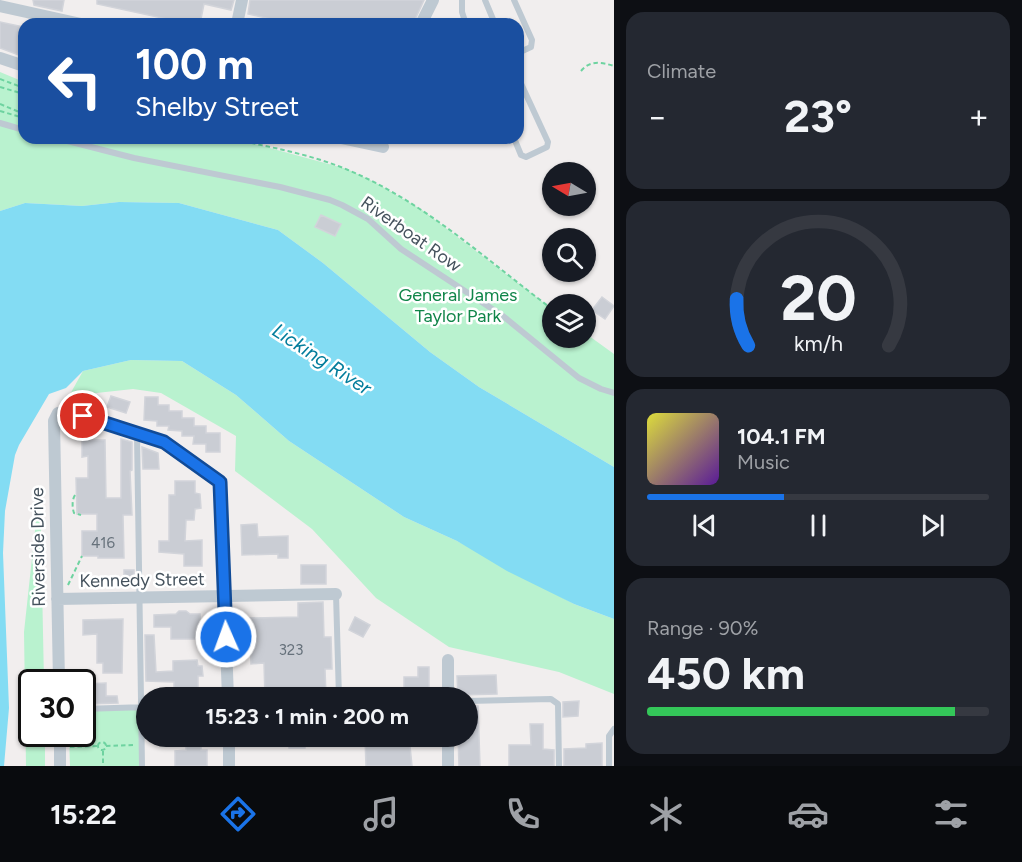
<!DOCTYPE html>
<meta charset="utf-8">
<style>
:root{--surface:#171b24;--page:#242831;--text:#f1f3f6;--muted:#9ea1a6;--line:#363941;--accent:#1a73e8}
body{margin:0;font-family:Figtree,sans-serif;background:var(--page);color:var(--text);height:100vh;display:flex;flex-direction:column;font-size:22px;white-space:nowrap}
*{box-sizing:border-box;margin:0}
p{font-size:20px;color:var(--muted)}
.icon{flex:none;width:33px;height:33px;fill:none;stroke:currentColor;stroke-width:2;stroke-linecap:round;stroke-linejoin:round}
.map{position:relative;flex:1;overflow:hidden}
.side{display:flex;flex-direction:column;gap:12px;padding:12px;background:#0d0f14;width:408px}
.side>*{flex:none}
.banner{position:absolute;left:18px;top:18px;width:506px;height:126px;border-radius:18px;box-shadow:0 2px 4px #0004;background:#1a4fa0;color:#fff;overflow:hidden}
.needle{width:39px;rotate:280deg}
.fabs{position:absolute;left:542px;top:162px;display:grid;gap:12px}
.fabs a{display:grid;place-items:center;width:54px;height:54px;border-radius:50%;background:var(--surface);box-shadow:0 2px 4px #0004;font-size:30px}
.speed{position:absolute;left:18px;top:669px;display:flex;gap:12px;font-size:30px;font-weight:700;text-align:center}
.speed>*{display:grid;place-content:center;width:78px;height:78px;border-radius:50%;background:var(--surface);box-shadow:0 2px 4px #0004;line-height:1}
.speed .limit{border:3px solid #111;border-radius:9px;background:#fff;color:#111}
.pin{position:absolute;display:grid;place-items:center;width:51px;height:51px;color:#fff;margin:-26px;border:3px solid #fff;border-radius:50%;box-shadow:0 2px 6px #0007}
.me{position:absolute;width:66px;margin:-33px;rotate:358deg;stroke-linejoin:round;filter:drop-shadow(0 0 4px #0008)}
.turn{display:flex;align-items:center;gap:21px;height:126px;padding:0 18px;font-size:27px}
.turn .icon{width:78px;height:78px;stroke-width:2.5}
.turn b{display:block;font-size:42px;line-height:51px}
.big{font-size:45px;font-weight:700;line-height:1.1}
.side .tile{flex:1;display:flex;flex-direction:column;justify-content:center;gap:9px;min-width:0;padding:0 21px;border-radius:18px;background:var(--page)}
.side .dial{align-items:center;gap:0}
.dial svg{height:156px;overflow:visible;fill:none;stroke:var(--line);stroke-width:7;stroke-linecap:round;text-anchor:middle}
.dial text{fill:var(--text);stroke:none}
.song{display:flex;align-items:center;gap:18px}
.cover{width:72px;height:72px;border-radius:9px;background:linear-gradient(135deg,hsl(60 70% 55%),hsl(270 70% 35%))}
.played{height:6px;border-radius:3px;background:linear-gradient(90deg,var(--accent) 40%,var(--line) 40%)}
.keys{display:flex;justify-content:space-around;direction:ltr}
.heat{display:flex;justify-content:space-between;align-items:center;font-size:33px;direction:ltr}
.charge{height:9px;border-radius:4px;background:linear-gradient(90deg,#34c759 90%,var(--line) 0)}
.trip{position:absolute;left:136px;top:687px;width:342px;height:60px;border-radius:30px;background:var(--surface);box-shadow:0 2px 4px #0004;font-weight:700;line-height:60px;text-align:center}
.menu{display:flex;height:96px;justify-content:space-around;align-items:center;background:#090b0e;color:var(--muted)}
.menu .icon{width:42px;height:42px}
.menu .active{color:var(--accent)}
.menu b{font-size:27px;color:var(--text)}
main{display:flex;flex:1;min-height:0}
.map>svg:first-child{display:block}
.green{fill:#b9f2cf}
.water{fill:#83dcf3}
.building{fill:#cacdd4;stroke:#d2d4da;stroke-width:1.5}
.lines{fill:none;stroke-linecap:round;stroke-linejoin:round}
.path{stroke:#6ed3a0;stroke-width:2;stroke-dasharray:4.5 3;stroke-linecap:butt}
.lane{stroke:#bec9d2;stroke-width:6}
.street{stroke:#bec9d2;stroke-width:12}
.route-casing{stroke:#114b97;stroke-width:15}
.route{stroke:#1a73e8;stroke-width:10}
.labels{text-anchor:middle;stroke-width:5;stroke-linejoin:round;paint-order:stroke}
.number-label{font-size:15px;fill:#66717b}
.street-label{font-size:18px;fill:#45525d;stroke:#fff}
.park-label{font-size:18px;fill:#108549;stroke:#fff}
.water-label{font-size:20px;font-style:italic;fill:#037d9c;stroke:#fff}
</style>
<main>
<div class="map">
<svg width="614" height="766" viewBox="0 0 614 766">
<rect width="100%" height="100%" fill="#f1eeee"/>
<path class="green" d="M0 72 24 82V138H233L347 169 376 183 422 210 552 309V338H585V333L614 354V467L479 387 430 352 323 263 278 230 179 203 119 202 82 206 25 203 0 211Z
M131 360 182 361 236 395 289 441 404 517 457 541 574 604 614 619V694L559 672 449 647 376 598 312 529 235 471 236 436 161 393 133 389 69 396 83 371Z
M40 484 44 682H32V734H45V766H26L24 632Z
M141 707 142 766H70L69 734H82L83 709Z"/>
<path class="water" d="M119 202 179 203 278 230 323 263 430 352 479 387 614 467V619L574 604 507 571 457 541 404 517 289 441 236 395 182 361 131 360 83 371 66 388 49 394 19 445 15 455 5 511 3 553 9 708 4 766H0V211L25 203 82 206Z"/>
<path class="building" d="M33 0H64L62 11 34 5Z
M97 0H234L231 10 204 4 200 24H190L97 4Z
M250 0H424L413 24H274L275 20 248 14Z
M0 22 24 27V57L0 48Z
M321 215 341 224 335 236 315 227Z
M602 297 614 306 605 319 592 310Z
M111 396 130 402 126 413 107 407Z
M145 397H158V405H169V411H182V418H194V426H206V433H220V452H206V444H193L194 436H182V431L168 430 169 426H157V421L144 420Z
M121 439 132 442V470L130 471 132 515H123L124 558H98V556H82V531H97V514H77L76 478H88V456L82 457V440H105L106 498H121Z
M142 447 158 453 159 469H143Z
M175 481H195V493L200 494 201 508 195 509 194 520H186L185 541 202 540V566H184V554L159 552V541H169V495H175Z
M257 524 258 537 288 536V558H278V554L242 555 241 525Z
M301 565H326V584H301Z
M124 570H134V585L124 586Z
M323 602 324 637H331L332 669H325L326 696 265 698 264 663 251 664 250 618 298 617V603Z
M179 611H186L190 614H200L201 639H171V627H154V615L176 614Z
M355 617 370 625 363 637 349 630Z
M123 619 122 673H103V663H97V634L83 635V620Z
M145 635H154L156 672 173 671V661L197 660 198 666H202L203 676H198V691L174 692V682L146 681Z
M418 667H429V689L404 690V677H418Z
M496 675 497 694 458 695 457 676Z
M106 683V696H117L118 703 84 704 83 684Z
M579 701 578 716 563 717V702Z
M468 706H478L480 766H459L458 736H468Z
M530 724H543V749L554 750V766H509V745H531Z
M186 736H201V750H207V766H175V751L186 750Z
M289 736H305V748H289Z
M370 736H409L412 766H366L365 738Z
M602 743V766H564V749L586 748V744Z"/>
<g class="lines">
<path class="path" d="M581 71C590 60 601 62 614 66
M0 79 24 88
M0 87 24 94
M0 104 24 114
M0 111 24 118
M229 138C268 147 311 154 348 170 423 201 488 261 552 309
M75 495C72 500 72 507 74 513L81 515
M68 585 82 556
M70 676H82
M98 746a4 4 0 1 1 8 0a4 4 0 1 1-8 0Z
M106 746 133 745
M70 747 98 746
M103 751V766"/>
<path class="lane" d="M462 0V12L466 24
M485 0 495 24
M514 0 532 40 531 47 518 53
M0 123 24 130
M56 138 134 158 280 187 330 200 342 205 368 219 401 249 503 316 579 378 601 389 614 393
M514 138 521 155 526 157 547 147 548 142 518 77
M137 434 142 766
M336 594 339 698
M468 701 551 699 558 704 559 766
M82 709 147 707
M609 766V736L614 729"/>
<path class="street" d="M0 6 81 24
M237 24 242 0
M421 24 433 0
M0 58 24 66
M341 138 383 147
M57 599 336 594
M59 682 54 421 58 413 65 411 164 442 220 482 228 698
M448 698V660
M60 734V766
M229 736V766
M448 736V766"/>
</g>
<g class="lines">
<g class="route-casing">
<path id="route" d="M83 416 164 442 220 482 226 637"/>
</g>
<use href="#route" class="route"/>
</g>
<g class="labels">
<g class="number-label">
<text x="103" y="548">416</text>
<text x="291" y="655">323</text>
</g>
<g class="street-label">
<text transform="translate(411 234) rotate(35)" y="6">Riverboat Row</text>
<text transform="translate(38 547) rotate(-91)" y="6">Riverside Drive</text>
<text transform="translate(142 580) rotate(-1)" y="6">Kennedy Street</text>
</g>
<g class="park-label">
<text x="458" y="301">General James<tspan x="458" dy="21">Taylor Park</tspan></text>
</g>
<g class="water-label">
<text transform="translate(322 359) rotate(33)" y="7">Licking River</text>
</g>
</g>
</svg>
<div class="fabs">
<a><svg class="needle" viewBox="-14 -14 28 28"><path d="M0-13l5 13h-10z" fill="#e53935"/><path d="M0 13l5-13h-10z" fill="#9ea1a6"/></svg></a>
<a><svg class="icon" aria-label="search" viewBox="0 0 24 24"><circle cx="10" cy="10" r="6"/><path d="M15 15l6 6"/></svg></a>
<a><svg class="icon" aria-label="layers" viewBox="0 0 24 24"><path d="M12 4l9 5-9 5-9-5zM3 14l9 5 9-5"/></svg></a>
</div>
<div class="speed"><div class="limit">30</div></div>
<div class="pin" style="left:83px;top:416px;background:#d93025"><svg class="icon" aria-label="arrive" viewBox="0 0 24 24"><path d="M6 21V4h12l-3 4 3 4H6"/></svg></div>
<svg class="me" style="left:226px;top:637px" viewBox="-20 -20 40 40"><circle r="17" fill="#1a73e8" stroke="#fff" stroke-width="3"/><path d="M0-11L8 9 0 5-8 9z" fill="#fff"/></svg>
<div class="trip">15:23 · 1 min · 200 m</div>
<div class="banner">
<div class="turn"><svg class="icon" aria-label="left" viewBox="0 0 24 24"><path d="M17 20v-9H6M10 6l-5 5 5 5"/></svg><div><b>100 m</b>Shelby Street</div></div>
</div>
</div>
<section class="side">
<div class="tile"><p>Climate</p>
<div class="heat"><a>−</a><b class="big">23°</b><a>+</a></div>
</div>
<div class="tile dial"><svg viewBox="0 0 100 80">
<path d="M14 69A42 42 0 1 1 86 69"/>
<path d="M14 69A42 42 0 0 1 8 45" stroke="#1a73e8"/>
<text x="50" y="56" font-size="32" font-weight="700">20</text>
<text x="50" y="72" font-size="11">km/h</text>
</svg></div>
<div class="tile">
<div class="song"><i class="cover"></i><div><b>104.1 FM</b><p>Music</p></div></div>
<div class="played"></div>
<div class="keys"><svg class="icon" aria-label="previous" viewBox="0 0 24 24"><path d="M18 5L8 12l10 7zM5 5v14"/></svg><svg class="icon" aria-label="pause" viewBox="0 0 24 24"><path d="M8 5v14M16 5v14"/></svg><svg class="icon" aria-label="next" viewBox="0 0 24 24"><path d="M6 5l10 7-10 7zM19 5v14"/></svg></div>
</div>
<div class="tile"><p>Range · 90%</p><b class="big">450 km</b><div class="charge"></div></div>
</section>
</main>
<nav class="menu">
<b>15:22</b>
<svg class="icon active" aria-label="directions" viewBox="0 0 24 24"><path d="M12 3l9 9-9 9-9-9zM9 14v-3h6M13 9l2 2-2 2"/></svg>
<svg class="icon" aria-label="music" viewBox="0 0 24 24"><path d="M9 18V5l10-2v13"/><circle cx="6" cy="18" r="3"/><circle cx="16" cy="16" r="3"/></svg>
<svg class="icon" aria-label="phone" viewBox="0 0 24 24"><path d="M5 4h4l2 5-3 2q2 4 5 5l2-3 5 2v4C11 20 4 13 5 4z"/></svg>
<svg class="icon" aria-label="climate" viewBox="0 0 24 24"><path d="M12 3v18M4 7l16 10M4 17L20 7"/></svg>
<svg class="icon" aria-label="car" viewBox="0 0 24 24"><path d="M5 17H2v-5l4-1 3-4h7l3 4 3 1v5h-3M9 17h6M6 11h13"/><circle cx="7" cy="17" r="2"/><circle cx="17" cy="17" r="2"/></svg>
<svg class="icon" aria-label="filters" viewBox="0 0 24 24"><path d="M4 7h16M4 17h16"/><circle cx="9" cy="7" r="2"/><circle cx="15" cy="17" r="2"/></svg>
</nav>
